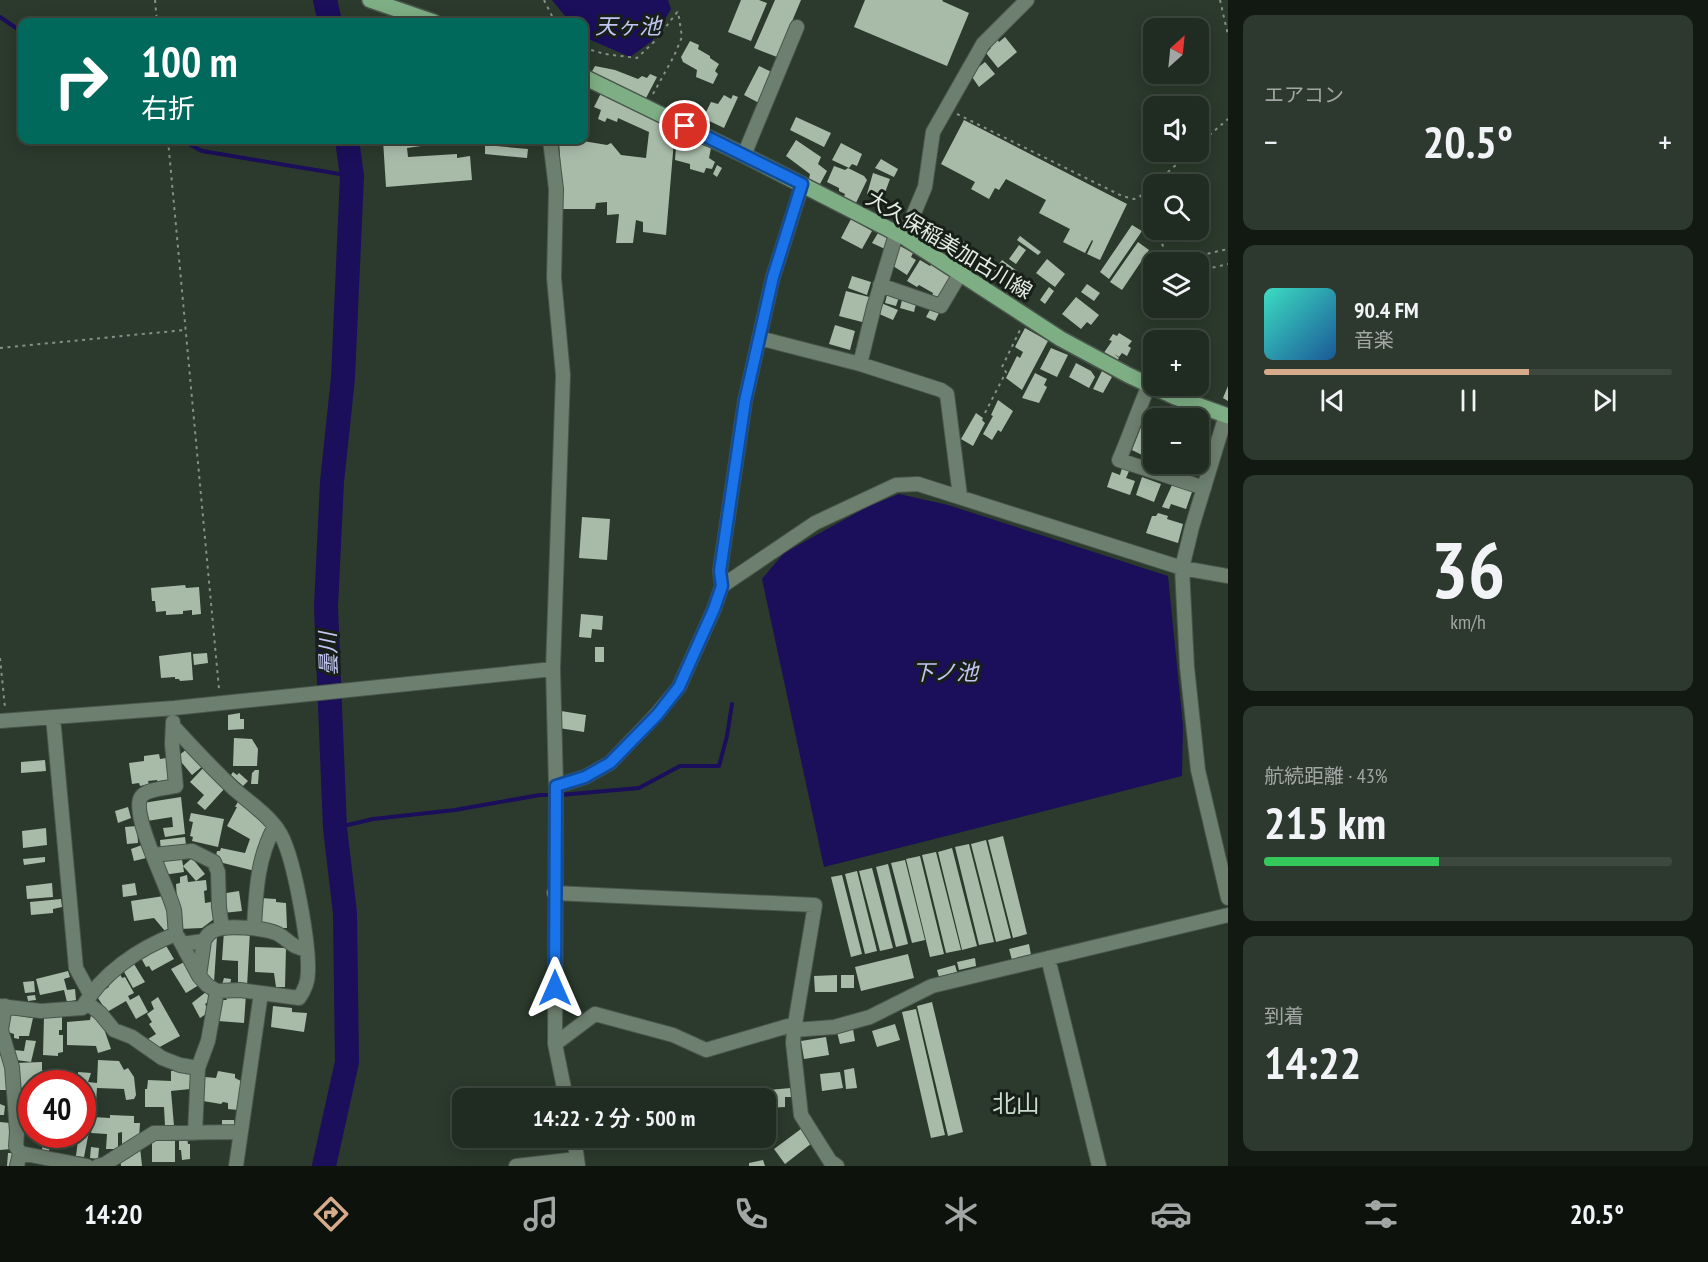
<!DOCTYPE html>
<html lang="ja">
<meta charset="utf-8">
<style>
:root{--surface:#202c21;--page:#2d382e;--text:#f1f3f6;--muted:#a2a7a5;--line:#3d483f;--accent:#d6ab8b}
body{margin:0;font-family:"PT Sans Narrow","Noto Sans JP",sans-serif;background:var(--page);color:var(--text);height:100vh;display:flex;flex-direction:column;font-size:22px;white-space:nowrap}
*{box-sizing:border-box;margin:0}
p{font-size:20px;color:var(--muted)}
.icon{flex:none;width:33px;height:33px;fill:none;stroke:currentColor;stroke-width:2;stroke-linecap:round;stroke-linejoin:round}
.map{position:relative;flex:1;overflow:hidden}
.drawer{display:flex;flex-direction:column;gap:15px;padding:15px;background:#121812;width:480px}
.drawer>*{flex:none}
.guide{position:absolute;left:18px;top:18px;width:570px;height:126px;border-radius:12px;box-shadow:0 3px 15px #0003,0 0 0 2px var(--line);background:#00695c;color:#fff;overflow:hidden}
.needle{width:39px;rotate:27deg}
.fabs{position:absolute;left:1143px;top:18px;display:grid;gap:12px}
.fabs a{display:grid;place-items:center;width:66px;height:66px;border-radius:12px;background:var(--surface);box-shadow:0 3px 15px #0003,0 0 0 2px var(--line);font-size:30px}
.speed{position:absolute;left:18px;top:1070px;display:flex;gap:12px;font-size:30px;font-weight:700;text-align:center}
.speed>*{display:grid;place-content:center;width:78px;height:78px;border-radius:50%;background:var(--surface);box-shadow:0 3px 15px #0003,0 0 0 2px var(--line);line-height:1}
.speed .limit{border:9px solid #d22;background:#fff;color:#111}
.pin{position:absolute;display:grid;place-items:center;width:51px;height:51px;color:#fff;margin:-26px;border:3px solid #fff;border-radius:50%;box-shadow:0 2px 6px #0007}
.me{position:absolute;width:66px;margin:-33px;rotate:0deg;stroke-linejoin:round;filter:drop-shadow(0 0 4px #0008)}
.turn{display:flex;align-items:center;gap:21px;height:126px;padding:0 24px;font-size:27px}
.turn .icon{width:78px;height:78px;stroke-width:2.5}
.turn b{display:block;font-size:42px;line-height:51px}
.big{font-size:45px;font-weight:600;line-height:1.1}
.drawer .card{flex:1;display:flex;flex-direction:column;justify-content:center;gap:9px;min-width:0;padding:0 21px;border-radius:12px;background:var(--page)}
.drawer .dial{align-items:center;gap:0}
.dial b{font-size:78px;line-height:1}
.song{display:flex;align-items:center;gap:18px}
.cover{width:72px;height:72px;border-radius:9px;background:linear-gradient(135deg,hsl(170 70% 55%),hsl(210 70% 35%))}
.played{height:6px;border-radius:3px;background:linear-gradient(90deg,var(--accent) 65%,var(--line) 65%)}
.keys{display:flex;justify-content:space-around;direction:ltr}
.heat{display:flex;justify-content:space-between;align-items:center;font-size:33px;direction:ltr}
.charge{height:9px;border-radius:4px;background:linear-gradient(90deg,#34c759 43%,var(--line) 0)}
.trip{position:absolute;left:452px;top:1088px;width:324px;height:60px;border-radius:12px;background:var(--surface);box-shadow:0 3px 15px #0003,0 0 0 2px var(--line);font-weight:600;line-height:60px;text-align:center}
.tabs{display:flex;height:96px;justify-content:space-around;align-items:center;background:#0d120d;color:var(--muted)}
.tabs .icon{width:42px;height:42px}
.tabs .active{color:var(--accent)}
.tabs b{font-size:27px;color:var(--text)}
main{display:flex;flex:1;min-height:0}
.map>svg:first-child{display:block}
.water{fill:#1b0e5b}
.lines{fill:none;stroke-linecap:round;stroke-linejoin:round}
.stream{stroke:#1b0e5b;stroke-width:4}
.river{stroke:#1b0e5b;stroke-width:24}
.building{fill:#a8bba9}
.minor-casing{stroke:#49564b;stroke-width:16}
.major-casing{stroke:#49564b;stroke-width:18}
.path{stroke:#859186;stroke-width:2;stroke-dasharray:3 4.5;stroke-linecap:butt}
.minor{stroke:#6d7f6f;stroke-width:14}
.major{stroke:#7eae84;stroke-width:15}
.route-casing{stroke:#114b97;stroke-width:15}
.route{stroke:#1a73e8;stroke-width:10}
.labels{text-anchor:middle;stroke-width:6;stroke-linejoin:round;paint-order:stroke}
.street-label{font-size:21px;fill:#e3ede4;stroke:#181f19}
.water-label{font-size:22px;font-style:italic;fill:#c1c6f2;stroke:#181f19}
.quarter-label{font-size:24px;fill:#c9dccb;stroke:#181f19}
</style>
<main>
<div class="map">
<svg width="1228" height="1166" viewBox="0 0 1228 1166">
<rect width="100%" height="100%" fill="#2b3a2c"/>
<path class="water" d="M552 0H668L671 9 652 41 630 57 584 37V22H570Z
M899 494 948 505 1168 576 1183 726 1182 776 824 867 762 579 784 553 867 507Z"/>
<g class="lines">
<path class="stream" d="M0 17 22 32
M181 140 202 151 352 176
M560 795 639 788 680 766H719L727 736 732 704
M335 828 373 819 455 810 540 795H553"/>
<path class="river" d="M325 0 330 22
M324 1166 347 1062 345 913 335 828 326 607 332 482 343 378 352 176 347 140"/>
</g>
<path class="building" d="M741 0H759L767 3 751 41 728 32Z
M775 0H801L777 57 754 48Z
M865 0H943L942 1 969 13 947 66 854 27Z
M1005 37 1017 52 998 68 986 53 991 48 989 45 997 39 999 42Z
M690 41 699 45 698 49 710 56V58L719 64 715 71 718 74 713 84 696 77 697 70 683 62 681 57Z
M985 62 995 74 979 87 970 74Z
M595 66 615 70 638 79 642 76 647 78 650 74 657 77 645 100 591 73Z
M759 66 774 73 759 103 744 95Z
M601 93 675 129 666 235 643 232V222L636 220 633 243H616L619 214 607 215V202L596 203 595 209H563L559 140H577L607 145 611 143 621 155 646 158 649 132 618 118 617 122 607 118 605 122 598 119 601 110 594 107Z
M724 95 731 99 733 95 738 97 724 128 703 118 711 102 718 104Z
M796 117 831 133 824 147 790 130Z
M964 120 1127 204 1100 260 1087 254 1093 241 1092 240 1085 253 1063 242 1070 229 1039 213 1046 200 1006 179 999 190 995 188 989 199 971 189 975 182 941 164Z
M677 133 685 135V139L711 148 709 158 715 162 712 169 706 168 704 173 690 169V164L675 160Z
M383 140H420L421 146 407 148 408 157 457 154V158L470 156 472 180 386 187Z
M449 140H473V144H450Z
M796 140 821 157 818 164 827 171 820 184 809 179 810 174 786 156Z
M841 143 862 154 857 166 852 164 849 168 832 160Z
M485 145 528 149 527 158 485 154Z
M881 159 898 169 894 177 875 168Z
M717 165 722 168 717 177 713 174Z
M834 166 845 170 848 168 864 176 867 180 855 205 843 200 845 194 839 191V188L827 182Z
M873 173 890 179 883 198 867 194Z
M851 219 872 231 862 249 841 238Z
M1132 225 1142 231 1109 279 1100 272Z
M878 233 889 238 885 249 872 243Z
M1020 236 1041 252 1038 255 1017 240Z
M956 237 969 245 961 259 948 251Z
M1138 242 1149 250 1122 290 1110 282Z
M1019 245 1026 250 1016 264 1009 259Z
M900 246 913 253 911 257 916 260 907 275 890 264 891 258Z
M1047 259 1065 274 1055 287 1036 273Z
M920 260 930 266 932 264 954 279 941 301 932 297 933 293 919 285 917 287 907 281Z
M1002 260 1017 271 1007 285 998 279 1000 275 994 271Z
M852 276 871 282 867 295 848 288Z
M1087 284 1100 293 1094 301 1081 292Z
M1049 287 1054 291 1045 304 1040 300Z
M846 291 873 298 866 323 839 316Z
M888 291 900 294 896 306 885 303Z
M903 296 917 300 914 312 900 308Z
M1076 297 1099 315 1091 325 1087 322 1081 329 1062 314Z
M881 303 898 310 893 320 877 313Z
M932 306 941 309 935 321 926 317Z
M835 325 855 331 850 350 829 344Z
M1025 328 1048 341 1022 390 1006 378 1017 356 1020 358 1023 352 1015 347Z
M1119 333 1132 341 1128 346 1131 348 1127 356 1122 353 1119 357 1114 354 1119 358 1116 362 1103 354 1112 341 1109 340 1113 334 1117 336Z
M1051 348 1068 355 1057 377 1040 369Z
M1076 363 1091 371 1095 377 1089 388 1069 377Z
M1198 370 1211 375 1208 386 1203 391 1191 386 1190 389 1182 386H1198Z
M1102 371 1112 377 1103 393 1093 389Z
M1035 373 1047 379 1044 385 1047 387 1039 403 1022 398Z
M1228 386V401L1223 398Z
M998 400 1013 411 1001 432 998 430 992 440 983 434 993 416 991 415Z
M976 413 983 418 982 420 985 423 973 446 961 439Z
M1141 427 1154 433V445L1150 453 1144 451 1142 455 1132 450Z
M1122 468 1129 471 1126 478 1135 481 1130 495 1107 487 1112 472 1120 475Z
M1142 477 1161 484 1154 502 1136 495Z
M1172 485 1192 492 1186 509 1171 504 1169 509 1162 507Z
M1158 513 1168 516 1167 519 1183 524 1178 543 1146 533 1152 516H1156Z
M582 517 610 519 607 560 579 558Z
M185 585 186 588 199 587 201 614 192 615V610L183 611V614L166 615V611L156 612 155 601H152L151 588Z
M581 614 603 616 602 630 592 629 591 638 579 637Z
M595 647H604V662H595Z
M191 652 193 680 180 681 179 679H175V677L161 678 159 656Z
M207 653 208 663 194 665 193 654Z
M561 711 586 715 584 732 559 728Z
M240 713V719H244V729L228 730V715Z
M234 738 252 739 258 749 257 766H233Z
M188 748 204 765 192 775 177 757Z
M159 754 160 759 166 758 169 781 158 783 157 780 148 781 149 784 140 786 139 783 132 784 129 763 144 761V756Z
M45 760 46 771 21 773V762Z
M205 766 226 787 205 810 197 803 204 795 190 782Z
M255 770H259L258 784H251L252 773Z
M233 772 237 775 239 773 248 781 243 786 231 775Z
M181 797 185 834 165 837 163 828 173 827 172 817 147 821 143 803Z
M239 800 271 827 255 871 215 861 217 851H220L221 848 245 853 250 839 227 826 237 807H235Z
M128 807 131 818 118 823 115 811Z
M191 813 224 819 218 847 192 841 193 837 190 836 193 822 189 821Z
M137 826 138 843 127 844 125 827Z
M46 828 47 845 23 848 22 831Z
M1003 836 1027 934 1013 938 988 840Z
M185 837 186 845H184V849L161 851 160 840Z
M986 840 1011 938 996 942 971 844Z
M969 844 994 942 979 945 955 847Z
M142 845 146 858 134 861 131 849Z
M952 848 977 946 962 950 938 852Z
M936 852 961 950 946 953 922 855Z
M181 853 184 872 163 875 161 856Z
M920 856 944 954 930 957 906 859Z
M45 857V862L24 865 23 859Z
M192 858 205 874 196 881 183 866Z
M905 860 925 940 912 943 891 863Z
M888 864 908 944 896 947 876 867Z
M872 868 893 948 880 951 859 871Z
M857 871 877 951 865 954 845 874Z
M187 875 188 882 206 880 207 890 204 891 205 903 211 902 214 919 202 928 179 929 176 884 180 883V877Z
M842 875 862 954 851 957 831 877Z
M52 883 53 897 27 899 26 886Z
M135 883 137 895 123 897 122 885Z
M239 891 242 911 223 913 220 894Z
M164 896 165 907 169 906 173 926 165 931 154 918 134 921 131 901Z
M260 898 276 899V902L286 903 287 928H258Z
M61 899 62 907 53 909V913L31 915 30 902Z
M224 931H250L247 987 238 986V961L222 960Z
M209 936H217L214 983H206L205 973Z
M165 944 174 959 152 971 149 966 146 967 140 956Z
M1029 944 1031 955 1012 960 1009 949Z
M255 947 286 948 285 987H276L274 973 255 972Z
M908 954 914 978 861 991 855 967Z
M975 958 976 966 959 970 957 962Z
M186 961 199 985 186 993 171 969Z
M134 964 145 982 133 988 123 970Z
M955 965 957 972 939 977 937 970Z
M68 971 70 977 64 979 67 990 75 989 76 1000 67 1002 64 990 40 995 36 979Z
M120 974 122 978 125 977 134 993 128 996 130 1000 139 995 148 1012 136 1019 126 1001 107 1012 96 995 109 987 107 982Z
M837 975V992H815L814 976Z
M841 975H854V988H841Z
M224 978 231 979 230 987 222 985Z
M34 981 35 992 25 993 23 982Z
M206 992 211 1000 205 1004 209 1012 200 1018 192 1003Z
M246 994 244 1023 218 1021 220 1000H227L225 997Z
M35 995 36 1000 28 1001 27 996Z
M158 997 180 1036 154 1050 148 1039 156 1034 149 1024 152 1022 147 1014 154 1009 151 1002Z
M932 1002 963 1132 948 1136 917 1006Z
M273 1006 292 1008V1012L307 1013 304 1032 271 1027Z
M916 1009 945 1135 931 1138 902 1012Z
M6 1014 33 1018 29 1036H19V1039L14 1038V1034L5 1031Z
M91 1015 101 1020 111 1049 98 1053 96 1046 67 1045V1022L90 1020Z
M44 1016H62V1030H59V1035H63V1052L58 1053V1056L43 1055Z
M895 1024 900 1040 877 1047 872 1031Z
M853 1029 855 1041 840 1044 837 1032Z
M826 1037 829 1055 804 1059 801 1041Z
M26 1040 36 1041 31 1062 16 1060 13 1057 14 1050 24 1051Z
M0 1054 6 1065 8 1090H0Z
M98 1060 119 1061 124 1070 128 1068 134 1077 136 1095 134 1099 126 1100 124 1089 97 1088 96 1102 82 1101V1083H56V1076L78 1077V1072L91 1073 88 1082 97 1083Z
M42 1062V1070L50 1078V1083H32V1087L19 1088 15 1063Z
M854 1068 857 1088 846 1089 844 1070Z
M171 1071H190V1089L171 1091 174 1126H165L164 1107H145V1089H147L148 1080 171 1081Z
M218 1071 235 1074V1078L243 1082 238 1110 228 1109V1103L223 1102 221 1104 203 1101 205 1077 216 1078Z
M840 1072 843 1088 822 1091 820 1074Z
M791 1088 792 1097H785V1107L765 1108V1098H757L756 1091Z
M0 1104 5 1106 4 1115H0Z
M21 1109 32 1111V1134L22 1132 24 1118H19Z
M110 1115 134 1116V1123H140L139 1138 129 1145H122V1132L118 1133V1149H106L107 1134 91 1133 93 1117 110 1118Z
M82 1120 91 1121 84 1157 76 1156 78 1140 69 1139 68 1148 53 1147 55 1134H82Z
M222 1120H234V1127L222 1128Z
M0 1122 10 1123V1131L12 1132 11 1149 0 1150Z
M801 1129 812 1143 785 1164 774 1149Z
M38 1134H52L49 1151 42 1150 44 1136Z
M179 1138H187L188 1144H190V1159L182 1160 181 1150H179Z
M152 1140H175V1162H152Z
M91 1147 99 1148 98 1159 90 1158Z
M140 1147 142 1166H121L120 1159 130 1158V1154Z
M8 1153H14V1166H7Z
M763 1160 765 1166H749V1163Z"/>
<g class="lines">
<g class="minor-casing">
<path id="minor" d="M550 140 556 189 554 278 563 375 553 669 556 786 555 1044 566 1098
M744 155 797 27
M904 237 925 187 933 132 983 44 1027 0
M880 285 941 306 960 274
M759 338 860 364 941 390 947 394 960 496
M860 364 874 307 896 234
M1149 385C1138 410 1130 435 1119 460L1204 488
M1226 415 1192 527 1182 568 1187 667 1198 770 1228 898
M722 586 815 523 896 485 918 484 1182 568 1228 576
M53 717 76 968 90 994
M0 721 174 708 553 669
M173 726C193 748 213 769 234 789 248 801 267 814 278 830 294 852 309 944 308 972 308 981 304 991 299 998L261 993 236 1166
M556 786 585 777 610 763 656 715 679 687 714 609 722 586 720 571 745 401 773 277 802 185
M153 855 192 851 214 862 218 872 219 907 222 928
M554 893 815 905 794 1030 793 1043 801 1115 830 1161 837 1166
M254 928C256 892 257 859 275 826
M178 937 199 976 207 985 217 991 240 990 261 993
M182 944 204 941C206 937 208 933 213 931 225 924 265 928 278 934 289 940 292 948 306 949
M1048 958 1099 1166
M199 976 204 941
M86 1002 100 1013 114 1030 132 1037 162 1058 180 1065 198 1068
M0 1006 41 1011 82 1008C102 973 139 948 176 934 175 926 175 918 174 910 169 889 130 814 141 797 146 789 167 788 176 786L172 744 173 722
M5 1006 1 1030 12 1067 17 1132 16 1146 20 1153 17 1166
M555 1044 595 1014 673 1035 706 1050 788 1026 794 1030 834 1027 870 1017 932 986 1228 915
M195 1133 198 1068 208 1041 217 991
M574 1137 578 1166
M20 1153 87 1166
M98 1166 105 1164 154 1133 241 1132
M516 1166 577 1159"/>
</g>
<g class="major-casing">
<path id="major" d="M370 0 434 22
M584 77 744 155 904 237 1061 339 1128 375 1175 397 1228 416"/>
</g>
<path class="path" d="M155 0 157 22
M544 0 555 22
M1220 0 1228 35
M584 48 605 54 637 58 655 41 678 11
M653 94 674 56 682 37 678 11
M957 114 1122 196 1134 199 1139 197 1191 152
M168 140 219 689
M1198 145 1228 119
M1141 195 1154 225
M1156 230 1170 262
M1171 262 1228 249
M1198 271 1228 264
M0 348 184 330
M985 413 1006 372 1002 367 1020 330
M0 658 5 708"/>
<use href="#minor" class="minor"/>
<use href="#major" class="major"/>
</g>
<g class="lines">
<g class="route-casing">
<path id="route" d="M555 988 556 786 585 777 610 763 657 715 679 687 714 609 722 586 720 571 745 401 773 277 802 184 685 126"/>
</g>
<use href="#route" class="route"/>
</g>
<g class="labels">
<g class="street-label">
<text transform="translate(949 245) rotate(31)" y="7">大久保稲美加古川線</text>
</g>
<g class="water-label">
<text x="628" y="34">天ヶ池</text>
<text transform="translate(328 654) rotate(-92)" y="8">曇川</text>
<text x="945" y="680">下ノ池</text>
</g>
<g class="quarter-label">
<text x="1016" y="1112">北山</text>
</g>
</g>
</svg>
<div class="fabs">
<a><svg class="needle" viewBox="-14 -14 28 28"><path d="M0-13l5 13h-10z" fill="#e53935"/><path d="M0 13l5-13h-10z" fill="#a2a7a5"/></svg></a>
<a><svg class="icon" aria-label="sound" viewBox="0 0 24 24"><path d="M4 9h4l5-4v14l-5-4H4zM17 9q2 3 0 6"/></svg></a>
<a><svg class="icon" aria-label="search" viewBox="0 0 24 24"><circle cx="10" cy="10" r="6"/><path d="M15 15l6 6"/></svg></a>
<a><svg class="icon" aria-label="layers" viewBox="0 0 24 24"><path d="M12 4l9 5-9 5-9-5zM3 14l9 5 9-5"/></svg></a>
<a>+</a>
<a>−</a>
</div>
<div class="speed"><div class="limit">40</div></div>
<div class="pin" style="left:685px;top:126px;background:#d93025"><svg class="icon" aria-label="arrive" viewBox="0 0 24 24"><path d="M6 21V4h12l-3 4 3 4H6"/></svg></div>
<svg class="me" style="left:555px;top:988px" viewBox="-20 -20 40 40"><path d="M0-17L14 15 0 8-14 15z" fill="#1a73e8" stroke="#fff" stroke-width="4"/></svg>
<div class="trip">14:22 · 2 分 · 500 m</div>
<div class="guide">
<div class="turn"><svg class="icon" aria-label="right" viewBox="0 0 24 24"><path d="M7 20v-9h11M14 6l5 5-5 5"/></svg><div><b>100 m</b>右折</div></div>
</div>
</div>
<section class="drawer">
<div class="card"><p>エアコン</p>
<div class="heat"><a>−</a><b class="big">20.5°</b><a>+</a></div>
</div>
<div class="card">
<div class="song"><i class="cover"></i><div><b>90.4 FM</b><p>音楽</p></div></div>
<div class="played"></div>
<div class="keys"><svg class="icon" aria-label="previous" viewBox="0 0 24 24"><path d="M18 5L8 12l10 7zM5 5v14"/></svg><svg class="icon" aria-label="pause" viewBox="0 0 24 24"><path d="M8 5v14M16 5v14"/></svg><svg class="icon" aria-label="next" viewBox="0 0 24 24"><path d="M6 5l10 7-10 7zM19 5v14"/></svg></div>
</div>
<div class="card dial"><b>36</b><p>km/h</p></div>
<div class="card"><p>航続距離 · 43%</p><b class="big">215 km</b><div class="charge"></div></div>
<div class="card"><p>到着</p><b class="big">14:22</b></div>
</section>
</main>
<nav class="tabs">
<b>14:20</b>
<svg class="icon active" aria-label="directions" viewBox="0 0 24 24"><path d="M12 3l9 9-9 9-9-9zM9 14v-3h6M13 9l2 2-2 2"/></svg>
<svg class="icon" aria-label="music" viewBox="0 0 24 24"><path d="M9 18V5l10-2v13"/><circle cx="6" cy="18" r="3"/><circle cx="16" cy="16" r="3"/></svg>
<svg class="icon" aria-label="phone" viewBox="0 0 24 24"><path d="M5 4h4l2 5-3 2q2 4 5 5l2-3 5 2v4C11 20 4 13 5 4z"/></svg>
<svg class="icon" aria-label="climate" viewBox="0 0 24 24"><path d="M12 3v18M4 7l16 10M4 17L20 7"/></svg>
<svg class="icon" aria-label="car" viewBox="0 0 24 24"><path d="M5 17H2v-5l4-1 3-4h7l3 4 3 1v5h-3M9 17h6M6 11h13"/><circle cx="7" cy="17" r="2"/><circle cx="17" cy="17" r="2"/></svg>
<svg class="icon" aria-label="filters" viewBox="0 0 24 24"><path d="M4 7h16M4 17h16"/><circle cx="9" cy="7" r="2"/><circle cx="15" cy="17" r="2"/></svg>
<b>20.5°</b>
</nav>
